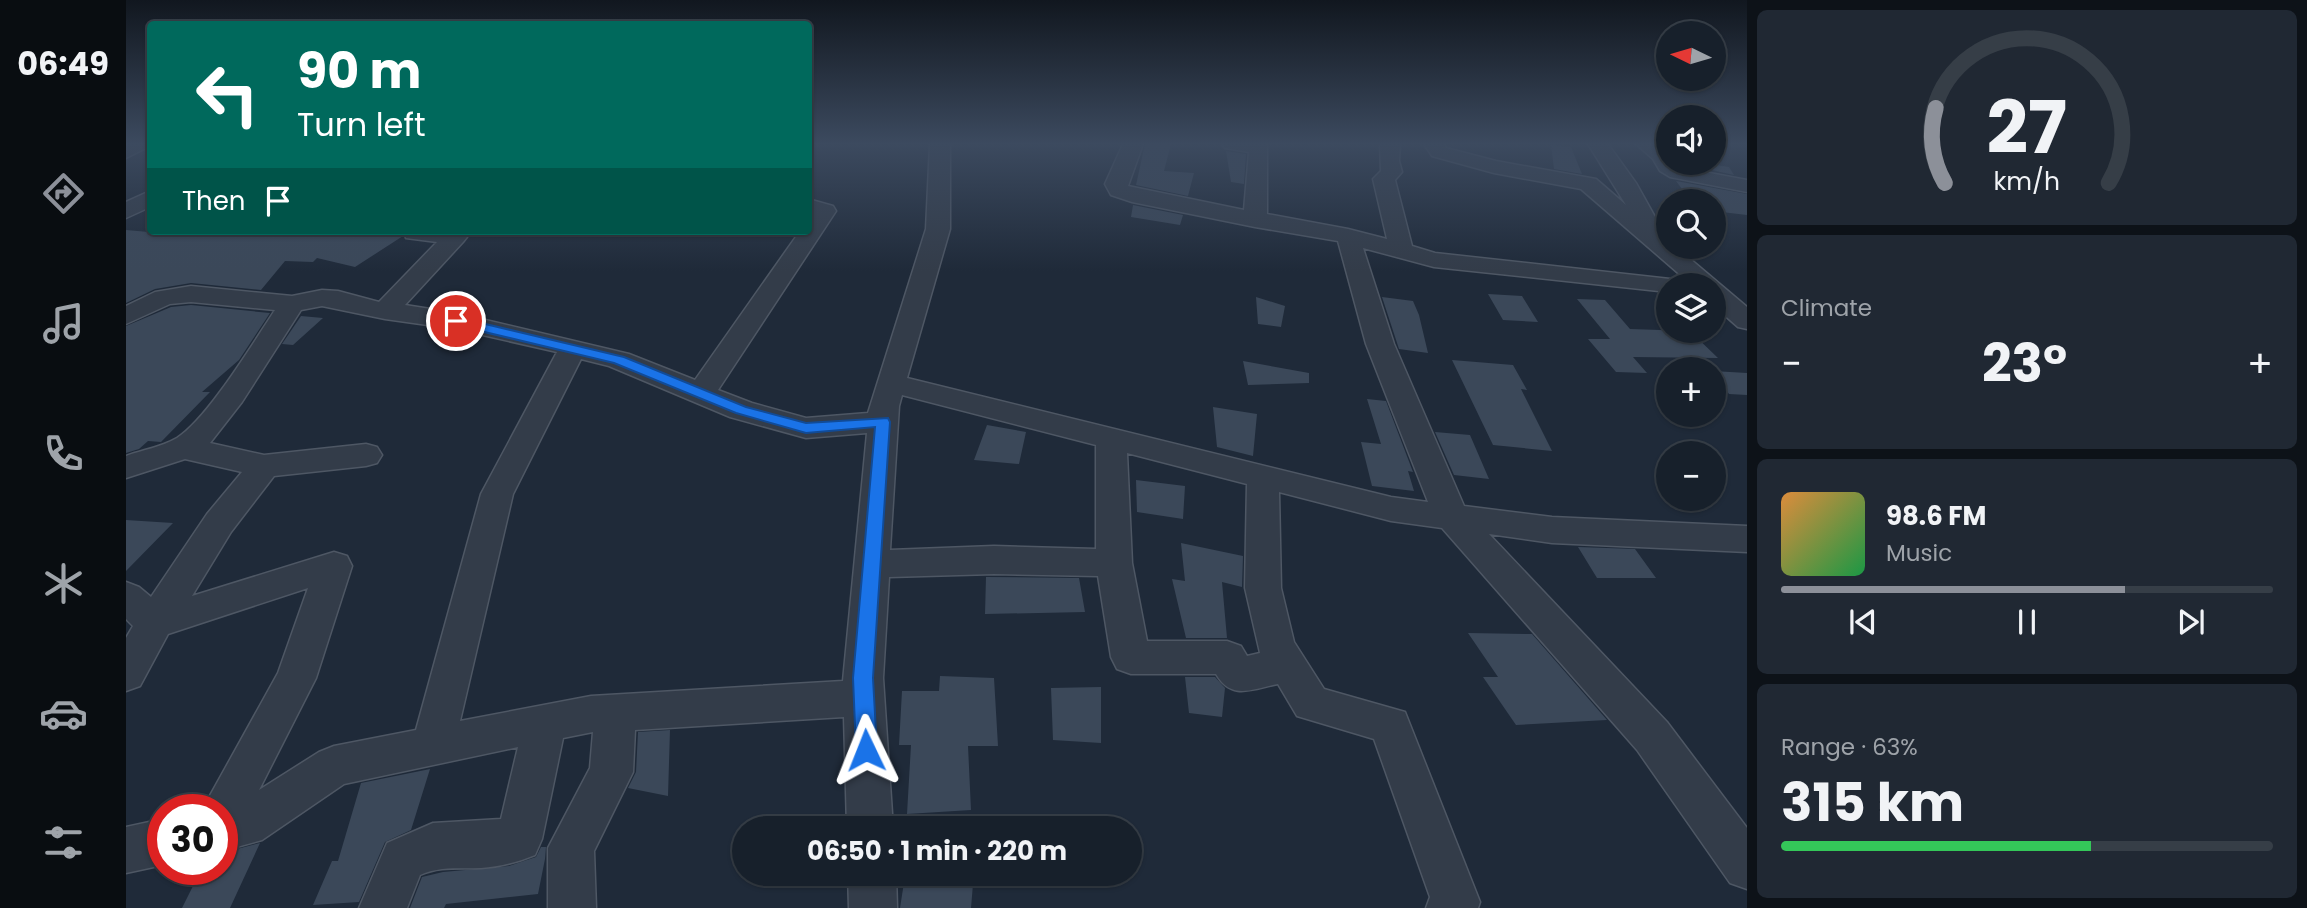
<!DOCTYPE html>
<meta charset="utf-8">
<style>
:root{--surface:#17202b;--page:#202833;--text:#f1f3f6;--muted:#9ea3a9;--line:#363e47;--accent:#8c9099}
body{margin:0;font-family:Poppins,sans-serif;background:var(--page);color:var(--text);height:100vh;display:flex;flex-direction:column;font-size:26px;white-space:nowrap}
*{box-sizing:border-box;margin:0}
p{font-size:23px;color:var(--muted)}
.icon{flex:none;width:38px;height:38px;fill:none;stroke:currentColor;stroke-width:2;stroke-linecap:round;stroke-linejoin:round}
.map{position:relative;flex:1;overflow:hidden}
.details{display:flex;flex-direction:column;gap:10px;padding:10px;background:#0d1218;width:560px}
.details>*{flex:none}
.top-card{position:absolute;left:21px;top:21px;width:665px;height:214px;border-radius:7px;box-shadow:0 2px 5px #0004,0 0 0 2px var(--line);background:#00695c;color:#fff;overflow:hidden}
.needle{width:46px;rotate:275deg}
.fabs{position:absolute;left:1530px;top:21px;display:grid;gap:14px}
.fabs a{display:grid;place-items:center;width:70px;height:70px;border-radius:50%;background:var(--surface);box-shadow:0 2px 5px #0004,0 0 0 2px var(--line);font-size:35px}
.speed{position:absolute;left:21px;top:794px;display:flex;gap:14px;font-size:35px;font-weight:700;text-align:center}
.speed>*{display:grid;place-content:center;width:91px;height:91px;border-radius:50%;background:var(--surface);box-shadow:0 2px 5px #0004,0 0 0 2px var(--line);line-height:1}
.speed .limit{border:10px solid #d22;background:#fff;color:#111}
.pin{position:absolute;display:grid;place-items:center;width:60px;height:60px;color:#fff;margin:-30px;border:4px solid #fff;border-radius:50%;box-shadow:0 2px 7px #0007}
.me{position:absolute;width:77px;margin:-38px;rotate:358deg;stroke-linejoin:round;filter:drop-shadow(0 0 5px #0008)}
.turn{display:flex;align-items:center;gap:24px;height:147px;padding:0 35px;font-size:32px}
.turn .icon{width:91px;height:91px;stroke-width:2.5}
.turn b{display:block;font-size:49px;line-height:60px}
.then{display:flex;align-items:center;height:66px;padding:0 35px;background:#0003;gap:14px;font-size:26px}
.big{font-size:52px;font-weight:700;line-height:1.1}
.details .card{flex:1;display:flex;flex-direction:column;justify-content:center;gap:10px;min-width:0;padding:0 24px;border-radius:10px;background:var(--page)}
.details .dial{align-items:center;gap:0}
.dial svg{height:182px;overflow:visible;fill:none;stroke:var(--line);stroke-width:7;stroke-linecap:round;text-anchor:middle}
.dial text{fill:var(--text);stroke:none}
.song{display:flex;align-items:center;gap:21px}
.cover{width:84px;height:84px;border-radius:10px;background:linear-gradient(135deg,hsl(30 70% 55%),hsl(140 70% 35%))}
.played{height:7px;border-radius:4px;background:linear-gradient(90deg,var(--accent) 70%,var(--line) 70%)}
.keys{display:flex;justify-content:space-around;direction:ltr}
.heat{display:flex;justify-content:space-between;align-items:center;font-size:38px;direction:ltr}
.charge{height:10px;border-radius:5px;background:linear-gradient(90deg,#34c759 63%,var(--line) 0)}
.trip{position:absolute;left:606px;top:816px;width:410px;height:70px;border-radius:35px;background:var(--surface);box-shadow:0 2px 5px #0004,0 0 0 2px var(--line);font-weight:700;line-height:70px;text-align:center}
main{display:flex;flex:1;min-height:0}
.tab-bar{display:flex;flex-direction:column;width:126px;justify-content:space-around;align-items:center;background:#090d11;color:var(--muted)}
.tab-bar .icon{width:49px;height:49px}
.tab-bar .active{color:var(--accent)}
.tab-bar b{font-size:32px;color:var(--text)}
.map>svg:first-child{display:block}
.building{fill:#3b4859}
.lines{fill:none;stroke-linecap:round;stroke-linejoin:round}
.minor-casing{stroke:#4e5764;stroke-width:3}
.minor{fill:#333c49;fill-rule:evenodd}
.route{fill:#1a73e8;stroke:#114b97;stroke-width:2}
</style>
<main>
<nav class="tab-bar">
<b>06:49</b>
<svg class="icon active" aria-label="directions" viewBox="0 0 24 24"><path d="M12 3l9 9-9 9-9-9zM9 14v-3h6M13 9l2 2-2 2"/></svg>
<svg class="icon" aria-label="music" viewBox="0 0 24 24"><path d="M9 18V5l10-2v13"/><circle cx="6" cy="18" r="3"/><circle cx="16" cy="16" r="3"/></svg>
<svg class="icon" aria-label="phone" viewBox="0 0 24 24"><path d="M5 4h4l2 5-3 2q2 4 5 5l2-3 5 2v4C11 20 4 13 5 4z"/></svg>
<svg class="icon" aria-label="climate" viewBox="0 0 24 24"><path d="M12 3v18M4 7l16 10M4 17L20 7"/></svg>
<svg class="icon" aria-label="car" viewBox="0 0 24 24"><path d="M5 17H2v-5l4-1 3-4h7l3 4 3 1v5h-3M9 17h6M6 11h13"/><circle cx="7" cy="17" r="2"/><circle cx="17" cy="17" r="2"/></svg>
<svg class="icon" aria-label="filters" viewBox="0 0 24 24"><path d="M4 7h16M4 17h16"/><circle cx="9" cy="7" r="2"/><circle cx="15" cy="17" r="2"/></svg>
</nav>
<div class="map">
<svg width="1621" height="908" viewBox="0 0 1621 908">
<rect width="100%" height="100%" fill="#1f2a39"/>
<path class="building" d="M1019 144H1045L1038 171 1068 173 1062 196 1010 185Z
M1425 145 1445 147 1456 174 1428 169Z
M1100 151 1120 154 1118 184 1105 182Z
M1554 163H1577L1603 167 1608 175Z
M1550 181 1621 194V215L1587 211V201H1565Z
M1007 205 1057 215 1054 225 1005 217Z
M0 230 57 235 62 231H253L250 234 277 236 229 267 191 258 187 262 159 261 135 290 65 283 29 289 0 303Z
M1362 294 1396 296 1412 322 1377 320Z
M1130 297 1159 306 1155 327 1132 324Z
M1256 297 1287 301 1293 315 1302 353 1273 349Z
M1451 299 1479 300 1504 329 1564 331 1592 358 1507 357 1521 373 1490 372 1462 339H1484Z
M65 305 144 313 113 360 76 392H84L35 442 22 441 13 449 0 453V326L45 307Z
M175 316 197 318 167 345 156 344Z
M1326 360 1387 365 1401 390 1395 389 1426 451 1367 445Z
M1117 361 1183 373V383L1122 385Z
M1587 371 1621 373V395L1603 394Z
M1241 399 1260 401 1287 472 1282 471 1288 491 1246 486 1235 442 1255 444Z
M1087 407 1131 414 1127 456 1091 447Z
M861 425 900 432 893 464 848 460Z
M1309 432 1344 435 1363 479 1328 475Z
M1010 480 1059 486 1057 519 1011 512Z
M0 520 47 523 0 571Z
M1055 543 1117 556 1116 587 1096 582 1101 638H1060L1046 579 1059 581Z
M1452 547 1509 549 1530 578H1471Z
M860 577 953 578 959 612 859 614Z
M1342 633 1406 634 1481 720 1390 725 1357 677H1372Z
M814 676 868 678 872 746H842L845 810 781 814 785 745H773L776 691H813Z
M1059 677H1089L1099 688 1096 717 1063 713Z
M975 687V743L927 740 925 688Z
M544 730 542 796 502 788 510 772 512 732Z
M304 769 285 830 259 842 233 902 187 905 206 861H212L235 783Z
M134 843 104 908H56L75 870H96V853Z
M415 847H420L419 859 412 894 320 904 318 908H284L296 877 317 872 383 866 410 857Z
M779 876 847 884 845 908H774Z"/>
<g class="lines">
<g class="minor-casing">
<path id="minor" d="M0 144H24V146L0 158Z
M804 144H824V229L781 378 1265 497 1302 502 1240 344 1212 241 1129 227 1006 202 985 195 979 184 997 144H1017L1002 186 1118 210 1123 152 1099 148 1096 144H1141V214L1222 229 1261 239 1247 179 1255 171 1254 144H1274L1273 161 1276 172 1269 180 1286 246 1309 253 1553 280 1556 285H1542V292L1308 267 1237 248 1268 344 1338 506 1426 517 1621 526V552L1426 543 1363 534 1541 722 1621 828V889L1604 883 1511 750 1316 528 1265 521 1153 492 1155 588 1168 642 1198 689 1279 712 1354 902 1352 908H1300L1304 897 1248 739 1171 716 1152 684C1126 689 1106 701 1090 674H1005L991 669 985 657 972 576 868 574 763 577 757 678 767 828H721L718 717 509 730 507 772 468 851 470 908H422V848L464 768 467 732 437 738 416 839 409 855C392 862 373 867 355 868 333 869 314 866 294 875L281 908H233L261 843 307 823 375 819 392 747 218 784 136 840 96 851V810H76L152 673 182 588 42 634 14 686 0 691V638L7 626 0 619V582L13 587 25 597 81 514 116 472 59 459 0 478V456C16 450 36 447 51 438 82 418 127 343 149 310L65 302 44 304 0 324V306L29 292 65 286 166 296 196 290 212 291 253 302 311 242 280 238 278 231H333L341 237 337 242 279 305 330 313 503 354 569 380 674 231H682V218L686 214 682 213V199L707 206 710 211 592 390 626 403 680 418 742 413 800 229ZM196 306 259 319 330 329 431 352 355 494 290 730 208 746 193 752 133 790 190 678 226 566 221 556 208 552 66 596 105 532 148 476 240 466 251 463 256 455 251 447 240 444 138 455 84 443 116 402 175 310ZM455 359 483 366 604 417 680 438 741 433 717 681 465 696 334 721 387 494ZM776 395 970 445V549L868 546 764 550 773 406ZM1001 453 1121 484 1119 588 1134 653 1121 656 1115 646 1101 641H1021L1006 563Z
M1298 144H1318L1320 148 1370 161 1470 179 1500 205 1462 144H1482L1510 183 1534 226 1531 231 1542 240V247H1550L1621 307V329L1612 327 1587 305V285H1566L1455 189 1368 173 1306 156Z
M1510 144H1533L1542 151V163H1549L1557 168 1621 180V192L1544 177 1534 171 1527 159Z
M24 191V207L0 218V202Z
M37 819V865L0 873V827Z
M722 873H770L771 908H723Z"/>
</g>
<use href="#minor" class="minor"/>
</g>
<linearGradient id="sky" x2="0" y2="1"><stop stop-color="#11171f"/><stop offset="0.53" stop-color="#3c4a5f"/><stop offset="1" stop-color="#3c4a5f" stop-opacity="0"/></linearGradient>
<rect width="1621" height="271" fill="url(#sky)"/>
<path class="route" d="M330 317 498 357 620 407 680 423 762 418 764 422 747 678 751 750 748 757 740 760 733 757 730 750 727 678 749 427 680 433 610 413 488 363 325 324 323 321Z"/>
</svg>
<div class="fabs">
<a><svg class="needle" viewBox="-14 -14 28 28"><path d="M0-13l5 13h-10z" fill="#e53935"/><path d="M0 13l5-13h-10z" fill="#9ea3a9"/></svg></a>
<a><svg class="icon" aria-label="sound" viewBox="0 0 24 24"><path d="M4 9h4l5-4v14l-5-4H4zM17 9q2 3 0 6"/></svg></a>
<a><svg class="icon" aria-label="search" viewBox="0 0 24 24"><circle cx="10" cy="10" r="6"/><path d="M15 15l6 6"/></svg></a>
<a><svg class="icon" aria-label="layers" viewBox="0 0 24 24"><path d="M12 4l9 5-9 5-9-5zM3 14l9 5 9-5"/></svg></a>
<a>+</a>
<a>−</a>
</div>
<div class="speed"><div class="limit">30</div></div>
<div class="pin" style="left:330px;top:321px;background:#d93025"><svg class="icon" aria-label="arrive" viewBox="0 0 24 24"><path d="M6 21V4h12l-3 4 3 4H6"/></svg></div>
<svg class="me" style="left:740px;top:750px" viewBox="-20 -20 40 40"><path d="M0-17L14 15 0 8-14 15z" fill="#1a73e8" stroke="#fff" stroke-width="4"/></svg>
<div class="trip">06:50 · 1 min · 220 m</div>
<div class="top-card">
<div class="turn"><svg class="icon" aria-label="left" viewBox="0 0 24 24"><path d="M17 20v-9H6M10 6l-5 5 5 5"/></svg><div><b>90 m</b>Turn left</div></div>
<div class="then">Then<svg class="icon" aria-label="arrive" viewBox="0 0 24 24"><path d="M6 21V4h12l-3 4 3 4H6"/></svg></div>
</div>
</div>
<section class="details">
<div class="card dial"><svg viewBox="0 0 100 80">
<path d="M14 69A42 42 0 1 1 86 69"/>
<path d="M14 69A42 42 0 0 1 10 36" stroke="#8c9099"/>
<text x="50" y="56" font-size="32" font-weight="700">27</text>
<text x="50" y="72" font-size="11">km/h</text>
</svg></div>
<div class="card"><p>Climate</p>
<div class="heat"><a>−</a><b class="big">23°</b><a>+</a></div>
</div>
<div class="card">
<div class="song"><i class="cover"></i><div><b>98.6 FM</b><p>Music</p></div></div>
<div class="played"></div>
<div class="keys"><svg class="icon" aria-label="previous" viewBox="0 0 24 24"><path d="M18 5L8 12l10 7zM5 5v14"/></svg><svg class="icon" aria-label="pause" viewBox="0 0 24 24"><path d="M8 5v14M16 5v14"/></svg><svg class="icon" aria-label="next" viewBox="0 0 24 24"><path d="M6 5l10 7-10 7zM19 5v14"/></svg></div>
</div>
<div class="card"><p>Range · 63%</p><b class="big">315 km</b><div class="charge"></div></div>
</section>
</main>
